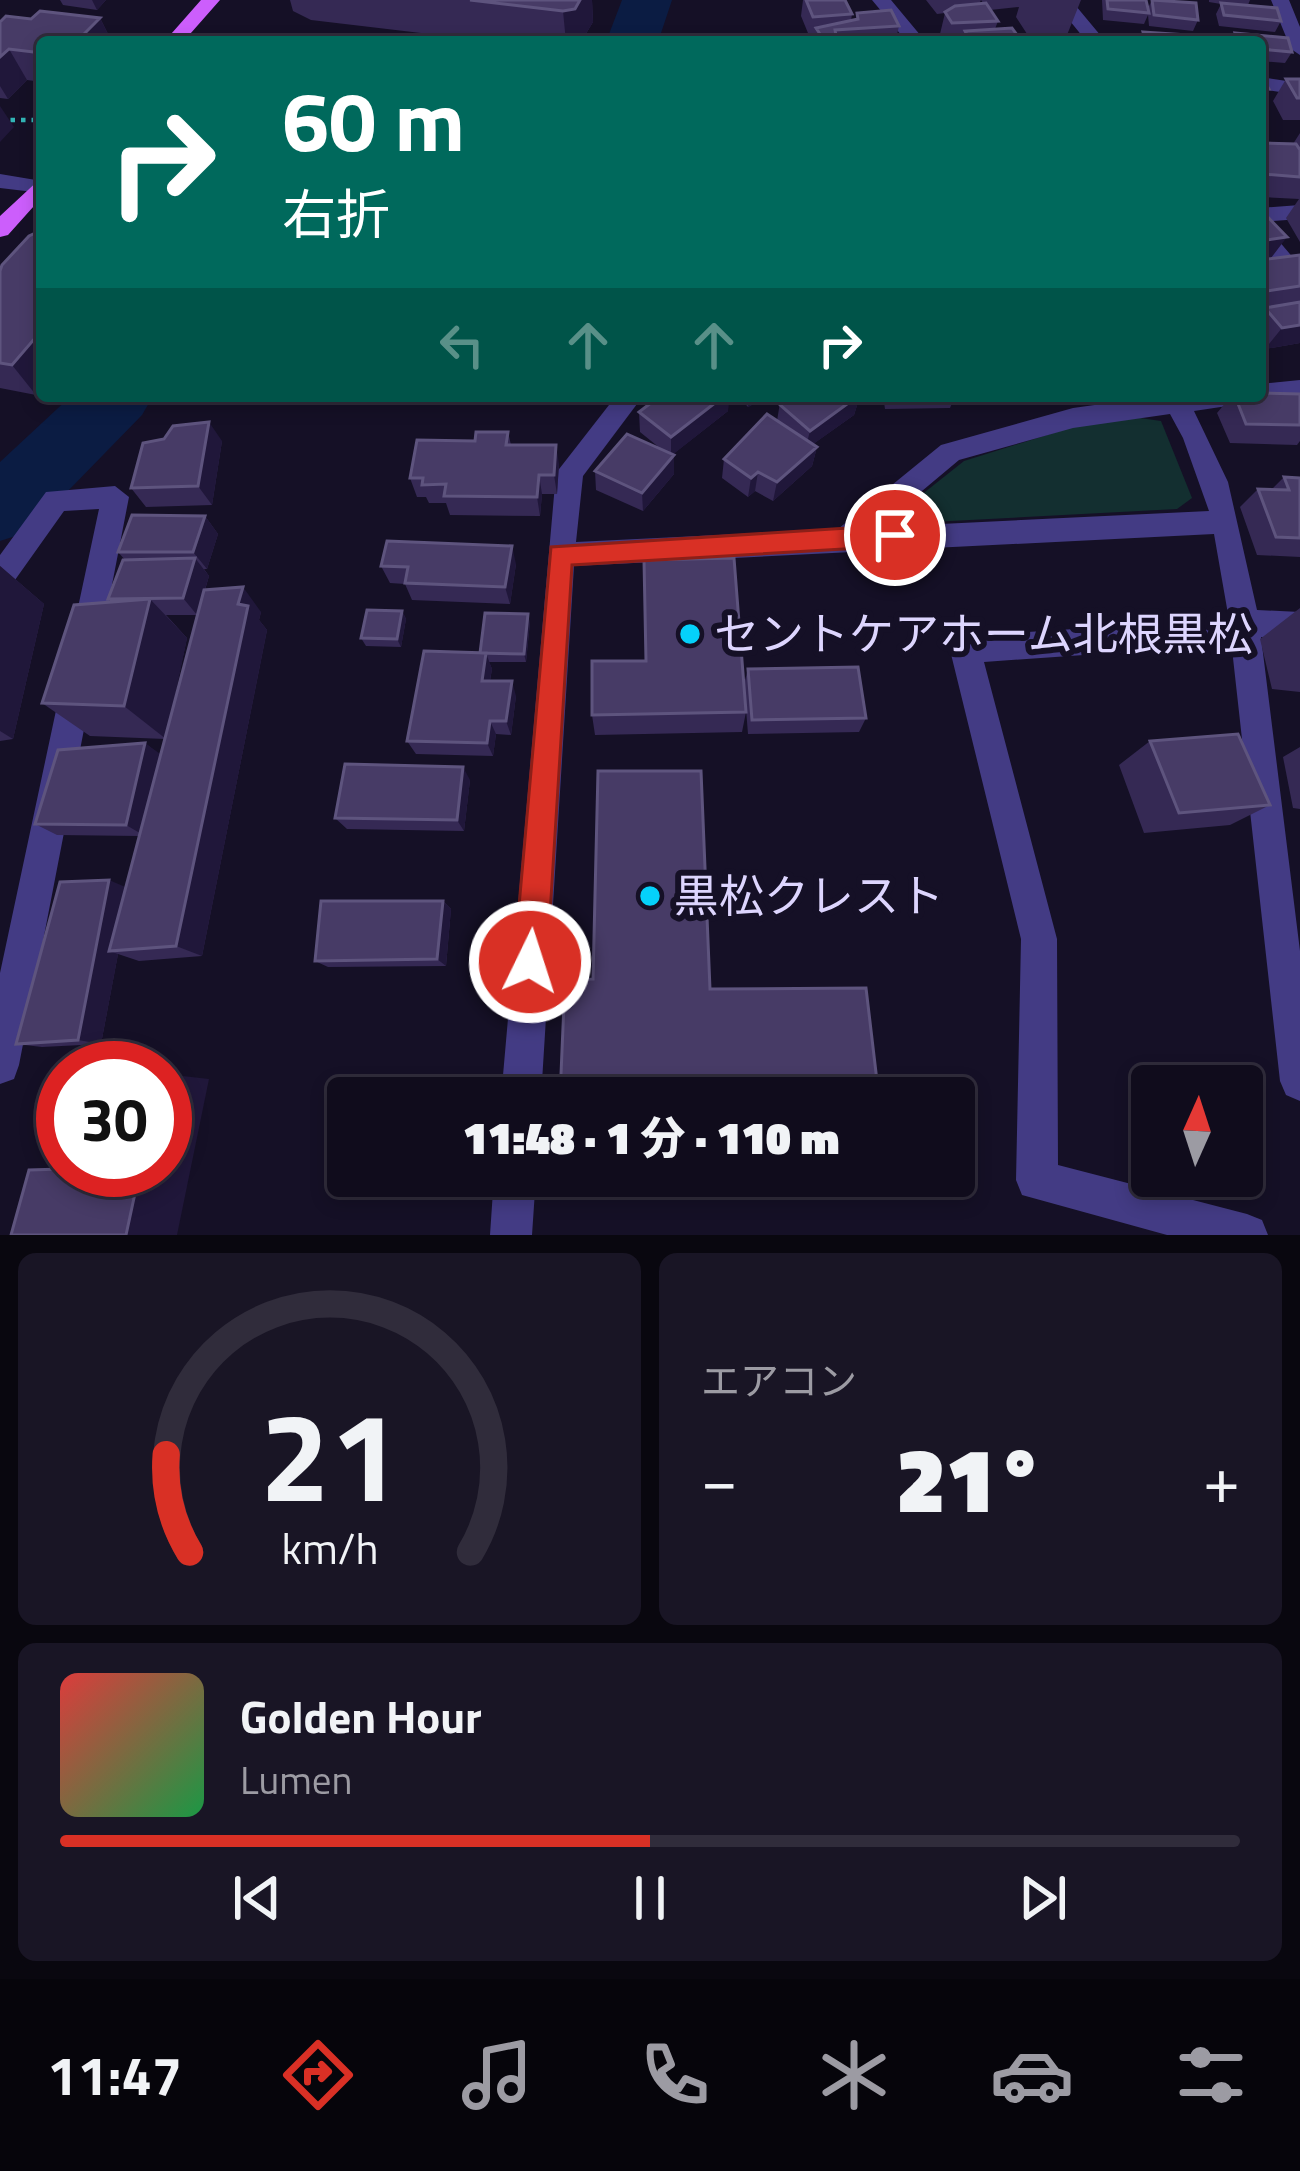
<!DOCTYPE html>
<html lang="ja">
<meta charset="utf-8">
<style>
:root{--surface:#100c1c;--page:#191525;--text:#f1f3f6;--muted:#9c9ba3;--line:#302c3b;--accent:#d93025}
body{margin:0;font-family:"Titillium Web","Noto Sans JP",sans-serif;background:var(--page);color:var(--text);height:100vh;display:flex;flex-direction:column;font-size:45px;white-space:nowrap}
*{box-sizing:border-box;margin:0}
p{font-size:39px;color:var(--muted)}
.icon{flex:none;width:66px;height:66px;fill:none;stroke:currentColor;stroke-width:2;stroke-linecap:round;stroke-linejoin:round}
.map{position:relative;height:1235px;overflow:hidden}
.sheet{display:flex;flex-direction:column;gap:18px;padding:18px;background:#09070f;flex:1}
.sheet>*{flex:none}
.guide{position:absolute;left:36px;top:36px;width:1230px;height:366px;border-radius:12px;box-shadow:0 6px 18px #0003,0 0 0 3px var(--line);background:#00695c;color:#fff;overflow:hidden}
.needle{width:78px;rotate:3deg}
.tools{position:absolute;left:1131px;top:1065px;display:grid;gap:24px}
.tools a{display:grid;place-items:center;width:132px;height:132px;border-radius:12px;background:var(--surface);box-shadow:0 6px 18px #0003,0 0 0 3px var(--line);font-size:60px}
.speed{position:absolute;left:36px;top:1041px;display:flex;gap:24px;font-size:60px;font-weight:700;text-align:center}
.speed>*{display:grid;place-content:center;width:156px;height:156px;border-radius:50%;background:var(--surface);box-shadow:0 6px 18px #0003,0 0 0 3px var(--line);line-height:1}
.speed .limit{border:18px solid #d22;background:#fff;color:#111}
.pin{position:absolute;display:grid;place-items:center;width:102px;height:102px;color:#fff;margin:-51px;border:6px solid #fff;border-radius:50%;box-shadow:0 3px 12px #0007}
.me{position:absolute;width:132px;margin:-66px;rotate:4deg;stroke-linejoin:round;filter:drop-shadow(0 0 9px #0008)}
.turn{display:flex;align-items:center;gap:42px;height:252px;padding:0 48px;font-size:54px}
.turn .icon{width:156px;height:156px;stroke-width:2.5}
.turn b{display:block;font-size:84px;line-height:102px}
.lanes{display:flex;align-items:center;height:114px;padding:0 48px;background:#0003;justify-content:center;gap:60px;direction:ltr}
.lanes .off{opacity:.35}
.big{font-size:90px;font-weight:800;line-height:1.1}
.sheet .widget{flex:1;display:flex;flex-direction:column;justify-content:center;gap:18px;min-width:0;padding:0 42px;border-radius:18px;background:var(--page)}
.sheet .dial{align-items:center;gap:0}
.dial svg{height:312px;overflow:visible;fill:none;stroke:var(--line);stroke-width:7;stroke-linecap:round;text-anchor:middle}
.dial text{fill:var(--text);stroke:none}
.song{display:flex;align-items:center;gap:36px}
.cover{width:144px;height:144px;border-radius:18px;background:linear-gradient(135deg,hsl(0 70% 55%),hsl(140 70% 35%))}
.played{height:12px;border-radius:6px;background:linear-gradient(90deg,var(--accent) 50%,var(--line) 50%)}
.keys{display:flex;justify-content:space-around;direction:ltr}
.heat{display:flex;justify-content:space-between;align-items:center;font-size:66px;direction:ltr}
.sheet .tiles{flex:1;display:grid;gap:18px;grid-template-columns:1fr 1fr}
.widget:last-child{grid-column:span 2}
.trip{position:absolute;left:327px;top:1077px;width:648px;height:120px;border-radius:12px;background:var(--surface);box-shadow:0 6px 18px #0003,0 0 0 3px var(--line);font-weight:800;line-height:120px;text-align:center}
.menu{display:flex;height:192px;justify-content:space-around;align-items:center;background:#06050b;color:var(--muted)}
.menu .icon{width:84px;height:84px}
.menu .active{color:var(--accent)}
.menu b{font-size:54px;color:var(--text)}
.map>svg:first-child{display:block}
.green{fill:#132f30}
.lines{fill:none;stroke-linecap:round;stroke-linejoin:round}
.river{fill:#0b1c43;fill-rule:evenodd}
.path{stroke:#32b5b6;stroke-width:4.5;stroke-dasharray:4.5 6;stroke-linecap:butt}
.minor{fill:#433b84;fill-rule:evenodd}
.major{fill:#cc5efc;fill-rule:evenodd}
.wall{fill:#352954;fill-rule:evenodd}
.shaded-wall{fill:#20173a}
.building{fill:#473b66;stroke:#5e547e;stroke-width:3}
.route{fill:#d93025;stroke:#8d1f18;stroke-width:3}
.poi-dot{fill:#05d1fb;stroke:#151026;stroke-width:4.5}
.labels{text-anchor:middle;stroke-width:12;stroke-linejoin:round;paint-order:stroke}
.poi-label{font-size:45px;fill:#ddd5fe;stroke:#151026;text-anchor:start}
</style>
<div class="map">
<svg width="1300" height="1235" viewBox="0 0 1300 1235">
<rect width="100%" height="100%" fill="#151026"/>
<path class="green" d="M1140 418 1161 421 1192 498 1177 509 912 523 901 511 964 461 1095 420Z"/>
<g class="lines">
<path class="river" d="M622 0H672L658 42H606Z
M71 396H153L142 415 28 532 0 541V462Z"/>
<path class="path" d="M0 120H42"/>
<path class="minor" d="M872 0H891L926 42H907Z
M1053 0H1071L1106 42H1087Z
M1271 0H1289L1300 27V55L1291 49Z
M1260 77 1300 83V95L1260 89Z
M0 174 42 181V193L0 188Z
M1300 205V219L1260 222V208Z
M1260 226 1268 228 1300 266V289C1276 278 1260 251 1260 226Z
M1300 380V398L1260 402 1249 396H1260V384Z
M616 396H643L583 476 576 542 838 529 941 445 1073 408 1159 396H1247L1234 405 1194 411 1228 482 1257 610 1300 612V638L1261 637 1300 951V1101L1286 1095 1280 1081 1231 640 1198 647 984 662 1057 939 1058 1165 1247 1214 1262 1220 1268 1235H1167L1022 1195 1016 1180 1021 939 950 650 954 640 965 636 1198 621 1228 614 1214 534 574 566 541 1098H501L556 473ZM1170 414 1183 438 1209 511 879 527 959 460 1073 428Z
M115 486 129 497 19 1065 14 1079 0 1084V973L99 509 64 511 10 587 0 590V555L46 492Z
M494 1176H536L532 1235H490Z"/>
<path class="major" d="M201 0H220L183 42H164Z
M42 177V197L8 235 0 237V216Z"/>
</g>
<path class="wall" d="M60 0H106L97 10 63 5Z
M290 0H592L593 22 581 42H497L311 20 293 11Z
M803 0H845L852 14 851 21 856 20 857 13 899 26 896 39 918 42H814V38H810L801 16Z
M926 0H981L979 4 983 3 981 0H1081L1067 35 1029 37 1016 17 1019 7 990 10 998 21 995 29 1022 42H944L940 34 945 13 937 14Z
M1102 0H1146L1148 8 1152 0 1198 20 1193 31 1149 26 1148 15 1144 24 1103 20Z
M1209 0H1250L1248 5 1281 21 1275 32 1219 26 1216 14 1221 4 1209 2Z
M100 18 112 42H42V82L27 80 8 99 0 98V22Z
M1235 33 1292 52 1285 63 1260 61V42H1230Z
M1260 74 1269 89 1260 105Z
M1286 79H1300V120H1283L1273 101Z
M1300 133V242L1286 218 1299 199 1260 197V143L1293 144Z
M42 230V388L36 395 0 388V271Z
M1300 255V343L1265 349 1260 343V315L1264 310H1260V260Z
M1300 394V441L1297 445 1230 443 1217 413 1231 396Z
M738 396H769L748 407Z
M781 396H860L854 415 813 444 817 447 812 466 773 501 755 491 748 497 722 478 724 459 777 421Z
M883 396H955L950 408 885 409Z
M728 411 673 454 674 474 643 511 596 490 595 471 661 449 640 432 639 412Z
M508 432 511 445 559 464 557 494H542L540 516 450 515 446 503H429L426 497H417L410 478 475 441Z
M164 439 222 441 212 505 146 507 131 488Z
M1284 477 1300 478V557L1257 555 1240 507 1258 489H1272Z
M205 516 218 534 207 569H204L209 576 205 590 261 612 259 620 267 630 202 956 139 961 118 954 101 1044 42 1047 16 1044 126 887 139 836 57 835 35 824 145 743 160 755 165 739 90 736 42 703 111 602 108 599 125 560 118 552ZM166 615H197L169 721 187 638Z
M516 564 510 604 412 600 405 584 390 583 381 566Z
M0 566 44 604 13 739 0 741Z
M1300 608V692L1272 689 1260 639Z
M402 611 406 619 401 647 366 646 361 638Z
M530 622 526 662H489L492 669 490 681 516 696 511 735 496 734 493 756 416 754 407 741 480 653Z
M748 669 866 718 859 732 748 734 744 684Z
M746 712 742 732 595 735 592 715Z
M1150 741 1270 805 1230 825 1144 833 1119 765Z
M1300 747V809L1293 808 1283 757Z
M470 780 464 831 347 829 335 818Z
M443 901 451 909 446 966 328 967 315 961Z"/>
<path class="shaded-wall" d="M92 0H106L97 10Z
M580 0H592L593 22 581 42H566L563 11Z
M100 18 112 42H76Z
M836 35 835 42H821L822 37Z
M9 49 27 80 8 99 0 86V57Z
M0 106 14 127 0 142Z
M1287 237 1271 258 1260 260V241Z
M1300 325V343L1265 349 1282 328Z
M42 330V388L36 395 12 365Z
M724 396H730L728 411 671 456V437Z
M749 396H769L748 407Z
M860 396 854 415 805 450 810 431Z
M209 422 222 441 212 505 198 486Z
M556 445 559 464 557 494 554 475Z
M817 447 812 466 773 501 777 482Z
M674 455V474L643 511 642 493Z
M758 472 755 491 748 497 751 478Z
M539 475 542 494 540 516 537 497Z
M205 516 218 534 207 569 193 552Z
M512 546 516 564 510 604 505 587Z
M195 558 209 576 197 615 183 598Z
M0 566 44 604 13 739 0 731Z
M243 587 261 612 259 620 267 630 202 956 176 946 238 604Z
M150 599 187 638 166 739 124 706Z
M402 611 406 619 401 647 397 639Z
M528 614 530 622 526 662 524 654Z
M486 653 492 669 487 696 482 681Z
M512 681 516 696 511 735 506 721Z
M490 721 496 734 493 756 487 743Z
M145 743 163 756 145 836 126 825Z
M463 767 470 780 464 831 457 820Z
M109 880 130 889 109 951 118 954 101 1044 78 1040Z
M443 901 451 909 446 966 437 959Z
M165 1074 209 1079 177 1235H126L140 1170H165Z"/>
<path class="building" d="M470 0H580L575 9 563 11Z
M806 0H845L852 14 813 17Z
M1107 0H1146L1149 13 1108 9Z
M1152 0 1196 3 1198 20 1154 15Z
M986 3 998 21 952 23 945 12 955 6Z
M1221 3 1277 8 1281 21 1224 15Z
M891 10 899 26 835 30 836 35 822 37 816 28 858 19 857 13Z
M40 11 100 18 76 42H42V53L9 49 0 57V22L6 16 31 19Z
M1012 28 1022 42H971L965 31Z
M1143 32 1202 36 1204 42H1146Z
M1235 33 1288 38 1292 52 1260 49V42H1238Z
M916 38 918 42H851Z
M1260 74 1269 89H1260Z
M1286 79H1300V98H1297Z
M1260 143 1296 144 1300 150V177L1263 174 1260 167Z
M1260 212H1263L1287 237 1260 241Z
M42 230V330L12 365 0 363V271L2 265 29 236Z
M1300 255V286L1260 292V260Z
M1300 302V325L1282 328 1265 308Z
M1260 393 1300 394V425L1246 424 1235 396H1260Z
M660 396H724L671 437 639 412Z
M781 396H858L810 431 780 405Z
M767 414 817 447 777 482 758 472 751 478 724 459Z
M209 422 198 486 131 488 143 443 164 439 173 426Z
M476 432H508L506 445H556L554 475H539L537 497 444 496 446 484 422 485 423 478H410L417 440 475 441Z
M627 434 674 455 642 493 595 471Z
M1284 477 1300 478V538L1276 537 1258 489 1289 490Z
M132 515 205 516 193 552H118Z
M387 541 512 546 505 587 405 583 408 567 381 566Z
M195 558 183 598 108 599 123 560Z
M734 558 746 712 592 715V661H646L644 560Z
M243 587 238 604 248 606 176 946 109 951 204 590Z
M150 599 124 706 42 703 74 605Z
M367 610 402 611 397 639 361 638Z
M485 613 528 614 524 654 480 653Z
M424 651 486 653 482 681H512L506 721H490L487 743 407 741Z
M858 667 866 718 752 720 748 669Z
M1238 734 1270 805 1179 813 1150 741Z
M145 743 126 825 35 824 58 750Z
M345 764 463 767 457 820 335 818Z
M598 771H701L710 989 866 988 879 1098H560L565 980 593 979Z
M109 880 78 1040 16 1044 60 882Z
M321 901H443L437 959 315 961Z
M63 1165V1170H140L126 1235H11L29 1170 62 1169Z"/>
<path class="route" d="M895 525 908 535 895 546 572 565 547 962 542 974 530 979 519 974 514 962 551 547Z"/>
<g class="poi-dot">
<circle cx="690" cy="634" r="12"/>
<circle cx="650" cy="896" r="12"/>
</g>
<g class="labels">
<g class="poi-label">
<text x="714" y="650">セントケアホーム北根黒松</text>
<text x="674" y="912">黒松クレスト</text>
</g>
</g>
</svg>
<div class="tools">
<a><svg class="needle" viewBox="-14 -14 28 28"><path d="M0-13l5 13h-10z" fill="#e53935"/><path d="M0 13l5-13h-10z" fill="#9c9ba3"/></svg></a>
</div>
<div class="speed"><div class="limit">30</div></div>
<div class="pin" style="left:895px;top:535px;background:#d93025"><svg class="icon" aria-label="arrive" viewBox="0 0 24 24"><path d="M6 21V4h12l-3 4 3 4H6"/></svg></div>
<svg class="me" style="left:530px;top:962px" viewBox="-20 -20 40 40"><circle r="17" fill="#d93025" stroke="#fff" stroke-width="3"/><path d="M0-11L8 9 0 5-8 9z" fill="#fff"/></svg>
<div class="trip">11:48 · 1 分 · 110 m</div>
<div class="guide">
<div class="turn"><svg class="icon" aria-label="right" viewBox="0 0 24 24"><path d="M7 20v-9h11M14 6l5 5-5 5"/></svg><div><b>60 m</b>右折</div></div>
<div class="lanes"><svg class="icon off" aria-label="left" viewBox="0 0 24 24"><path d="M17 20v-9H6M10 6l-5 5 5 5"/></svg><svg class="icon off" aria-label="ahead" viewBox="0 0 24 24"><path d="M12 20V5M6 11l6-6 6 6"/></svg><svg class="icon off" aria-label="ahead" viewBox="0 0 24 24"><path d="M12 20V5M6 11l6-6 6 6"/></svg><svg class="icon" aria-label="right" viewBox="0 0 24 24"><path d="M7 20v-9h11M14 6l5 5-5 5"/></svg></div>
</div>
</div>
<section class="sheet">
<div class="tiles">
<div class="widget dial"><svg viewBox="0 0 100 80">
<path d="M14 69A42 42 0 1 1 86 69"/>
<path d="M14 69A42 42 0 0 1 8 44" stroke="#d93025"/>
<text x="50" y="56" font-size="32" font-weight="700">21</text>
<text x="50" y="72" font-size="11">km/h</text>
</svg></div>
<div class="widget"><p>エアコン</p>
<div class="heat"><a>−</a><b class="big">21°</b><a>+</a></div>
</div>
<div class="widget">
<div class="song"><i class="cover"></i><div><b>Golden Hour</b><p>Lumen</p></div></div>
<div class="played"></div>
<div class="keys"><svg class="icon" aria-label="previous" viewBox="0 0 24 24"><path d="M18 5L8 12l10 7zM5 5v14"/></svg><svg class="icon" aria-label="pause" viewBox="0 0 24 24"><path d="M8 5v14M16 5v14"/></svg><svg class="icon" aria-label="next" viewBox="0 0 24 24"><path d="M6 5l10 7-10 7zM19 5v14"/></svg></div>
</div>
</div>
</section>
<nav class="menu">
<b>11:47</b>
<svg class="icon active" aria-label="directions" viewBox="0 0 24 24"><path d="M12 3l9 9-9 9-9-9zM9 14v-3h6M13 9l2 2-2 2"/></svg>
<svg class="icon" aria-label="music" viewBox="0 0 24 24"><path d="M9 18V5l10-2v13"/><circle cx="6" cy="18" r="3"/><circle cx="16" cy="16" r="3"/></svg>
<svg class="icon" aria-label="phone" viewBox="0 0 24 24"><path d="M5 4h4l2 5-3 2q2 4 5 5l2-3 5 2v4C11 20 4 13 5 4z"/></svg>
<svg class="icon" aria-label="climate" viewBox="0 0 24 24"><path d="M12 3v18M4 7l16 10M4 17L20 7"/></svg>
<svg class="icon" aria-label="car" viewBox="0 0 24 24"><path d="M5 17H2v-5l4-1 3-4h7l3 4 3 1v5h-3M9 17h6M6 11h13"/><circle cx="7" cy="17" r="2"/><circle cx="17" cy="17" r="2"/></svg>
<svg class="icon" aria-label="filters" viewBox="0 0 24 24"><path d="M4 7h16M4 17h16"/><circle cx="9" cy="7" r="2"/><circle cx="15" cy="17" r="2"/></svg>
</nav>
